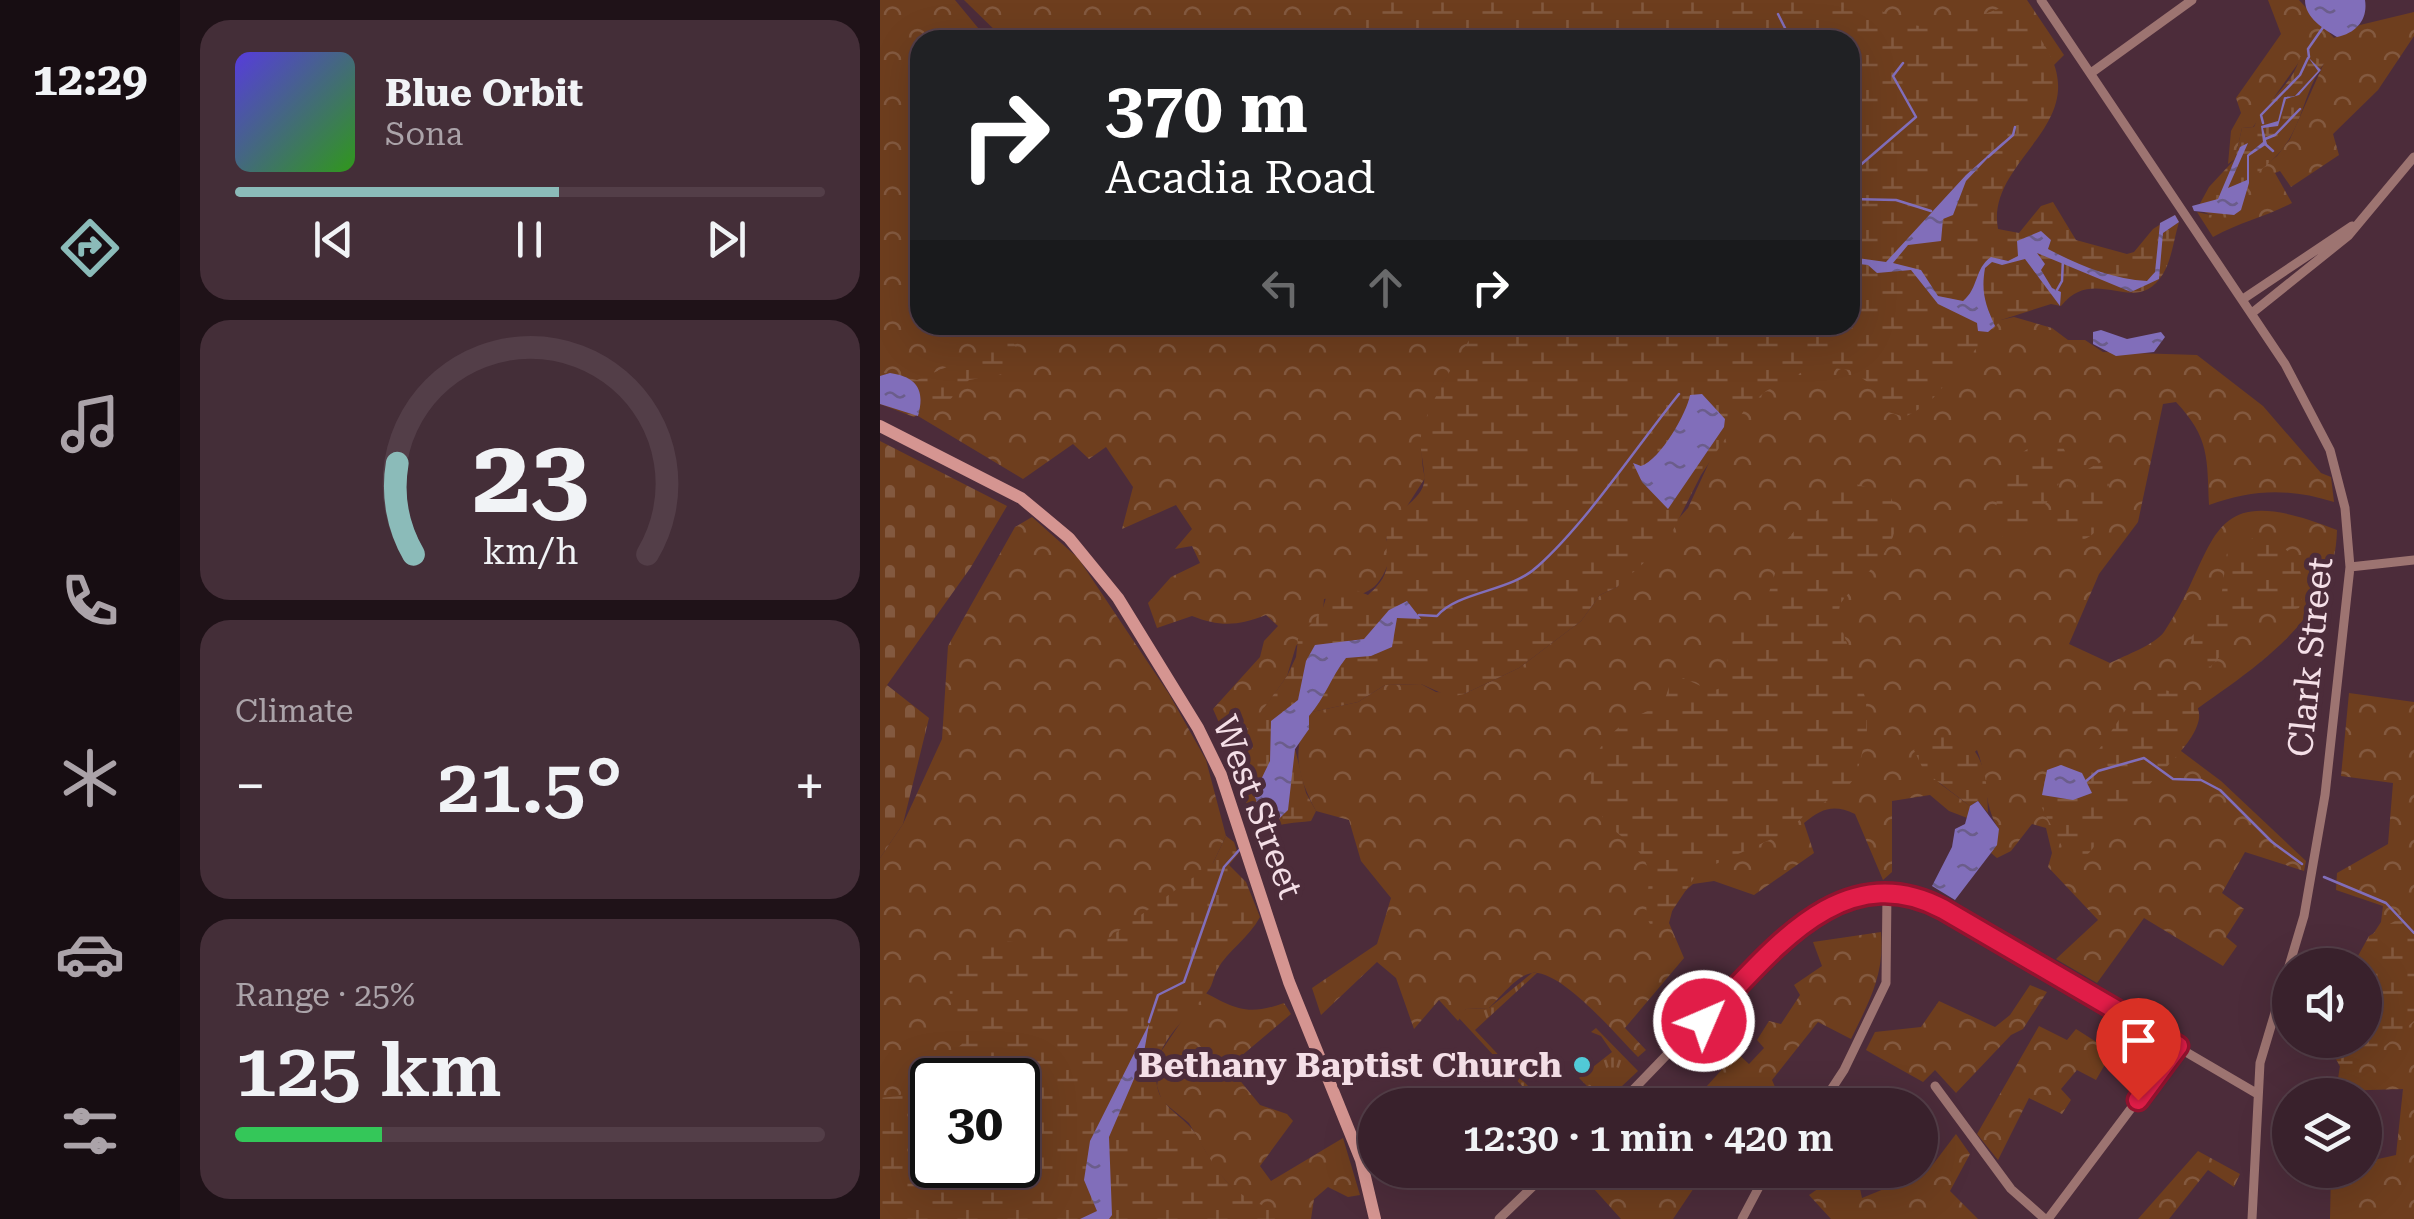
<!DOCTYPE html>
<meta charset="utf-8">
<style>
:root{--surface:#39212c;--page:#442e38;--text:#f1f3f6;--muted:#aba3a9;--line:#533e48;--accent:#8bbbb9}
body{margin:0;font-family:"Roboto Serif",serif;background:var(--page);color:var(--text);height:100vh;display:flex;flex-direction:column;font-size:38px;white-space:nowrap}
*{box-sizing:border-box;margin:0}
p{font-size:32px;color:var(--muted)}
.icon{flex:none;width:55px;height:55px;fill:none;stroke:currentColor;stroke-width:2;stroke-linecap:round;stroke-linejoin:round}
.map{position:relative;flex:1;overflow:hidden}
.side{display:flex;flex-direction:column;gap:20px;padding:20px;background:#1f1218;width:700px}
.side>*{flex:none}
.banner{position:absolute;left:30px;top:30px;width:950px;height:305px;border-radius:30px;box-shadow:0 10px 40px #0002,0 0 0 2px var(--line);background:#202124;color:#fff;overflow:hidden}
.fabs{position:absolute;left:1392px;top:948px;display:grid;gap:20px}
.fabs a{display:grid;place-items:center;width:110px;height:110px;border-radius:50%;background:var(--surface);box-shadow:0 10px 40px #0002,0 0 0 2px var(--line);font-size:50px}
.speed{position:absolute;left:30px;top:1058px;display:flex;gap:20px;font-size:50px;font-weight:700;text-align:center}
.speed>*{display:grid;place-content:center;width:130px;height:130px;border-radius:50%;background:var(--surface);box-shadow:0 10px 40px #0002,0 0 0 2px var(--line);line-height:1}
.speed .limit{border:5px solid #111;border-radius:15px;background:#fff;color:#111}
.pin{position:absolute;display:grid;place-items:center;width:85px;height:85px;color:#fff;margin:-102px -42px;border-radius:50% 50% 50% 0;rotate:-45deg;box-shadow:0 0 10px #0007}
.pin .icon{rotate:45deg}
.me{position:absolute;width:110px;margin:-55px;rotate:45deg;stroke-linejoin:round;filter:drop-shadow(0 0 8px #0008)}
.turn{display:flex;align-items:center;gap:35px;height:210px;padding:0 30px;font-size:45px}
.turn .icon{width:130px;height:130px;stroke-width:2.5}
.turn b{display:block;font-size:70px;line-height:85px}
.lanes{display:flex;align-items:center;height:95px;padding:0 30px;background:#0003;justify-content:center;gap:50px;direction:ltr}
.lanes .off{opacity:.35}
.big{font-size:75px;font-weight:600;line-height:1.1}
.side .card{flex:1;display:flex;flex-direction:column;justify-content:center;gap:15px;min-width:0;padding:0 35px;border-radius:30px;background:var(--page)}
.side .dial{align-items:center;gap:0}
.dial svg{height:260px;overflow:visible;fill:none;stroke:var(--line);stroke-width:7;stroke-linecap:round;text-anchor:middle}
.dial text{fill:var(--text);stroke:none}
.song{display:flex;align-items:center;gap:30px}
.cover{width:120px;height:120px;border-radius:15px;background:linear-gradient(135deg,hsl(250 70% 55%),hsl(110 70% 35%))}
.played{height:10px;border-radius:5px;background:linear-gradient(90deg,var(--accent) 55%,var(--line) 55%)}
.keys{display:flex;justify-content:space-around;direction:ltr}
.heat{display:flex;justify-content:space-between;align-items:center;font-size:55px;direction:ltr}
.charge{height:15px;border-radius:8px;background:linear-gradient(90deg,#34c759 25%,var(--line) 0)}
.trip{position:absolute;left:478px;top:1088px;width:580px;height:100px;border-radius:50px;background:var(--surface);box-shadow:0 10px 40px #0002,0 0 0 2px var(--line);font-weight:600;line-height:100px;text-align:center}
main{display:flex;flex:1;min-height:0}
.tabs{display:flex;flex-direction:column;width:180px;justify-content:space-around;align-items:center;background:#170d12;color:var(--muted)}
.tabs .icon{width:70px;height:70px}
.tabs .active{color:var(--accent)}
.tabs b{font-size:45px;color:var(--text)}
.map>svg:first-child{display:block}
.grass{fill:url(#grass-tufts)}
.forest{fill:url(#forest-crowns)}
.wetland{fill:url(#wetland-marsh);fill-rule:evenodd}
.cemetery{fill:url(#cemetery-stones)}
.water{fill:url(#water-ripples)}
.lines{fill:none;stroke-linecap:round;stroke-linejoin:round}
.stream{stroke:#816eba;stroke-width:2.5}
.minor{stroke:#9d7471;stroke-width:9}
.secondary{stroke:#d59591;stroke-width:12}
.route-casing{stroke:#92132f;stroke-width:25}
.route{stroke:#e11d48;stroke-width:18}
.poi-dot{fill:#52cbd8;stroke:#4c2c3a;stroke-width:4}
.labels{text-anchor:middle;stroke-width:10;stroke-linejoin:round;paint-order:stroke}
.street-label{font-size:35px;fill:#f4dfe7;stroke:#4c2c3a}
.poi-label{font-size:35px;font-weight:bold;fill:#f4dfe7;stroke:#4c2c3a;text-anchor:end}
</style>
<main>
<nav class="tabs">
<b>12:29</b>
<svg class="icon active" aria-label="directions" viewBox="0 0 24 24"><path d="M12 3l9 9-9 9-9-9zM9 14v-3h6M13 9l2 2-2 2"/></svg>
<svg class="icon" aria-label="music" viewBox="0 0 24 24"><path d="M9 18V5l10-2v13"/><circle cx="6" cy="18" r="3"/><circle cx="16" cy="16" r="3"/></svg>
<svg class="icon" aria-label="phone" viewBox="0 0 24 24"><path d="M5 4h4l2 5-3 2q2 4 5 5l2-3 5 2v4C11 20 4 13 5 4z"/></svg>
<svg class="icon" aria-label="climate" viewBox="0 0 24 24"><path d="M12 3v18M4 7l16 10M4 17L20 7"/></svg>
<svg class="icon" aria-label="car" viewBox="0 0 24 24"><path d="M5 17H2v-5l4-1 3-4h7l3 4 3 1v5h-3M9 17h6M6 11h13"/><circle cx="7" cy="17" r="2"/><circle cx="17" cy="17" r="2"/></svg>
<svg class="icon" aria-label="filters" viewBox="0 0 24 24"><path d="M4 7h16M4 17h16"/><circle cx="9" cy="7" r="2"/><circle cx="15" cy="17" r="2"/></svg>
</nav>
<section class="side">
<div class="card">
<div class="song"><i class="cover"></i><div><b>Blue Orbit</b><p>Sona</p></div></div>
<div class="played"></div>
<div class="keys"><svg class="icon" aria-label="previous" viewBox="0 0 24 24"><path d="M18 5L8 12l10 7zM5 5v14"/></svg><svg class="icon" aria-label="pause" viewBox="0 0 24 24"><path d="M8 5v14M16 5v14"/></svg><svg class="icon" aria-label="next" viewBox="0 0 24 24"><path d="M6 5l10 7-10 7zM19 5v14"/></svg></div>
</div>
<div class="card dial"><svg viewBox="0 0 100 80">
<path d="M14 69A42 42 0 1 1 86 69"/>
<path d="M14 69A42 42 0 0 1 9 41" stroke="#8bbbb9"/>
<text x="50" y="56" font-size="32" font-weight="700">23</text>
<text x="50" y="72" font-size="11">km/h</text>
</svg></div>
<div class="card"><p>Climate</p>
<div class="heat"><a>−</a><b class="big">21.5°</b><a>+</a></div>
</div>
<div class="card"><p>Range · 25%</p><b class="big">125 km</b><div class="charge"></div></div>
</section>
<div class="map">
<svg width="1534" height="1219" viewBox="0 0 1534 1219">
<defs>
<pattern id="grass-tufts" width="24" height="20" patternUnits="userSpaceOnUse" patternTransform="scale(2.5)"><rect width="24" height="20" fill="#6e3e1e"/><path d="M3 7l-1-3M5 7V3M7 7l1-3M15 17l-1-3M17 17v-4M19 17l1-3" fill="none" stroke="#83593f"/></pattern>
<pattern id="forest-crowns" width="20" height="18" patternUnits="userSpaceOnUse" patternTransform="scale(2.5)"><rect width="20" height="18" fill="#6e3e1e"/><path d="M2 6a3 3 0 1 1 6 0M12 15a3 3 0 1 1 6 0" fill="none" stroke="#83593f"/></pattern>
<pattern id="wetland-marsh" width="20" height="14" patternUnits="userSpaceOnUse" patternTransform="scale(2.5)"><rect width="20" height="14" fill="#6e3e1e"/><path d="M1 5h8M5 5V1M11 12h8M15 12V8" fill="none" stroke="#83593f"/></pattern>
<pattern id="cemetery-stones" width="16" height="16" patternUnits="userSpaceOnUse" patternTransform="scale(2.5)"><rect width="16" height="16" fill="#6e3e1e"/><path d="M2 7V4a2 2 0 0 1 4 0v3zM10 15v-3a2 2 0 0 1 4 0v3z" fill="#83593f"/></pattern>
<pattern id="water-ripples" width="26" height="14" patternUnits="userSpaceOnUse" patternTransform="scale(2.5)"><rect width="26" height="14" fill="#816eba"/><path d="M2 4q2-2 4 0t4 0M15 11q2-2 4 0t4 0" fill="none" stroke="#6b5d8b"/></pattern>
</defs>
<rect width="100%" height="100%" fill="#4c2c3a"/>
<path class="grass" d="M652 973H657L595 1030 648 1086 643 1087 578 1017 586 1009 609 1008Z
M716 1028 758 1071 724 1103 699 1078 732 1052 721 1036 711 1032Z"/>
<path class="forest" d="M0 0H75L108 40H40V325H610C571 360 530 425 545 478L506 539C511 552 511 558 505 571 492 599 474 595 444 599L443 611 416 646 407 676 363 738V777L333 709 380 657 384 641 398 626 386 615C358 626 340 627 312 616L277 628 268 603 291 577 320 563 312 546 295 549 312 529 296 505 242 529 253 487 226 447 209 459 193 444 143 479 38 416 43 399 0 376Z
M84 0H1147L1184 55 1164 75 970 40H125Z
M1388 0H1419L1454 38 1480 25 1534 12V36L1498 90 1453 134 1459 155 1411 187 1400 171 1395 173 1412 203C1386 217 1360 222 1333 237L1317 212 1331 215 1364 192 1370 177 1397 156 1410 139 1444 63 1429 56 1419 62 1373 127 1362 128 1355 159 1348 164 1351 131 1361 113 1356 98 1401 34Z
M1134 317 1172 328 1188 340H1205L1223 352 1317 355 1383 406 1441 473 1451 477 1454 502C1409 488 1373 489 1329 505 1327 459 1330 438 1296 402L1283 404 1258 522 1219 574 1189 644 1230 663C1246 655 1274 645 1284 632 1342 547 1319 475 1457 530 1455 629 1357 677 1287 731L1297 748 1341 781 1426 861 1424 871 1365 852 1342 893 1364 909 1346 937 1357 946 1343 966 1264 918 1217 983 1176 959 1218 920 1168 867 1172 853 1166 828 1152 824 1131 851 1117 858 1111 853 1119 829C1103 806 1108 777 1097 750L1059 783 1090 806V819L1069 811 1050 795 1012 801V872L1003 880 975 814C954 804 942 808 924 823L934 853 874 895 834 881 813 884 795 900 789 923 804 958 745 1028 766 1050 758 1057C738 1037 681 969 652 973 637 975 620 998 609 1008L586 1009 578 1021 559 1000 534 1029 516 978 497 962 441 1015 432 988 497 944 511 898 481 861 469 820 436 811C417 775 410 748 432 712L478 702 505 685 541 684 556 692 584 694 639 668 701 621 720 595 737 587 808 508 852 413 928 355 1108 332 1120 320Z
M152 517 198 558 289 694 326 760 346 836 306 919 52 1080V1165L0 1219V858L23 824 62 739 68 646 135 527Z
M1469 693 1534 702V1219H1450L1451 1170H1485V1162L1516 1155 1523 1089 1456 1091 1460 1066 1451 1040H1485V965H1473L1501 922 1503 906 1456 890 1457 873 1508 844 1513 783 1461 776Z
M1001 932C1005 974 989 1002 971 1039L938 1022 892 1080 898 1094 889 1105H816V1098L857 1053 869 1064 884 1048 877 1040 889 1021 901 1024 920 995 914 985 942 966 933 942Z
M1150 985 1167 992 1143 1029 1131 1035 1076 1093 1055 1070 1043 1082 986 1050 995 1032 1041 1027 1059 1001 1115 1027 1130 1015Z
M314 987C352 1006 363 1018 404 1003L411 1014 360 1057 353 1072 380 1105 407 1114 413 1121 380 1166 391 1181 463 1138 480 1195 468 1197 448 1187 434 1199 431 1219H381L336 1170 309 1123 282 1101 277 1086 282 1050 305 1016Z
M1159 1026 1187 1040 1196 1029 1232 1052 1216 1080 1197 1070 1181 1089 1191 1100 1182 1114 1149 1098 1118 1160 1097 1134Z
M1076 1134 1090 1154 1070 1191 1098 1219H951L929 1195 965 1170H976L982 1198 1048 1171Z
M1318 1151 1360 1174 1354 1187 1328 1170 1289 1219H1258Z
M697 1170H826L793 1219H741Z"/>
<path class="wetland" d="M485 0H988C1039 45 1075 23 1130 5 1148 13 1154 29 1165 46 1215 126 1105 159 1118 229L1139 233 1161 206 1173 202 1196 240 1247 254 1254 252 1273 229 1295 215 1299 222C1294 238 1292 259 1283 274 1255 319 1216 263 1181 306L1171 304 1121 320 1048 404 1025 417 1008 412 995 387 970 370 934 366 886 391 865 409 821 475 787 542 737 587 720 595 701 621 639 668 584 694 570 697 541 684 505 685 478 702 432 712 429 729 415 749 426 793 436 811 431 821C406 824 393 822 375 842L377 826 366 802 362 738 407 676 416 657 418 639 442 611 449 588 465 586 488 595C522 566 498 552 510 525 517 509 540 501 544 483 546 469 539 452 541 436 546 405 581 353 599 325H970V40H482Z
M1429 56 1446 61C1427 84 1424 116 1408 141 1389 171 1367 169 1361 210L1331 215 1317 209 1329 187 1355 159 1362 128 1374 127C1383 102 1413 86 1420 57Z
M126 341H133L140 358 135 372 89 380 57 413 43 411 34 417 0 404V372L37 380Z
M1168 440 1183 447 1191 465 1148 531 1141 539 1129 541 1121 535C1108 491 1123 454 1168 440Z
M1223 461 1230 468C1226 512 1230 544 1175 544L1171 528 1208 469Z
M973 483 1009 494C1034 540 988 568 960 604L958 617 986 700 987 734 976 776 962 794 934 807 905 833 818 872 792 911 772 927C758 909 776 883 765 861 758 846 738 836 727 823 702 792 706 755 737 729 750 717 769 712 784 702L790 684 803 678 832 691 844 687 850 644 885 605 905 542 922 522Z
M1375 537C1412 542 1431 571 1419 608L1406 612 1395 608 1378 617H1361L1350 646 1330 667 1310 648 1312 636 1340 607 1347 552Z
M1277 689C1365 699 1292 760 1267 787 1247 809 1227 830 1209 853L1200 859 1187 856 1160 804 1167 770 1181 765 1203 773 1253 699Z
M1062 734C1105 740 1107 776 1108 813L1098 801 1090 806 1044 771 1034 750 1042 737Z
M346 836 354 842 358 854 349 865 366 882 380 917C369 938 348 950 337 970 333 977 333 985 328 991 307 1021 266 1046 278 1090 283 1109 307 1118 317 1136 338 1173 349 1194 390 1208L395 1219H0V1098L19 1096 82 1044C69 998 61 990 86 945L116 939 174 949 226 940 333 863ZM52 1080H138V1165H52Z
M1534 910V1021L1485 1063 1463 1072 1451 1050V1040H1485V965H1473L1489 936Z"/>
<path class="cemetery" d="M0 441 127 506 91 567 7 685 49 718 23 824 0 858Z"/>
<path class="water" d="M1425 0H1485C1488 19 1477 33 1457 37 1444 29 1425 18 1425 0Z
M1428 57 1441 70 1419 95 1406 99 1398 126 1383 128 1387 144 1369 156V183L1361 210 1354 215 1314 211 1312 206 1338 199 1360 147 1368 143 1348 188 1367 180V155L1383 142 1381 126 1398 121 1404 97 1415 96 1438 71Z
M1124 141 1086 181 1073 215 1063 219 1061 241 1028 245 1013 263 1041 270 1058 296 1083 301C1099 288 1094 269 1111 257L1128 261 1138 256 1137 241 1161 231 1171 240 1168 249C1198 265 1232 279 1267 281L1275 272 1280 223 1295 215 1299 222 1283 233 1279 279 1251 292 1157 253 1165 264 1161 270 1172 288 1181 292 1180 306 1145 259 1122 265 1112 262 1105 268C1101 292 1105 304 1115 326L1108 332 1098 331 1097 323 1058 304 1031 270 997 273 988 265 970 263V257L1006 262 1086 175Z
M1221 330 1247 339 1281 332 1285 337 1274 352 1236 356 1213 344V332Z
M10 373C38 377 45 391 38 416L0 404V376Z
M822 394 845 419 844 427 788 509 762 482 753 463 761 466C780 460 807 413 810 395Z
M527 601 541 619 517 618 512 647 491 656 466 658C451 677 445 698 429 716V729L415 749 408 810 375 842 373 832 380 812 374 794 390 761 391 721 418 700 426 661 435 645 484 639 509 610Z
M1181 765 1202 773 1212 793 1193 800 1162 795 1167 770Z
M1098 801 1119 829 1117 845 1075 900 1052 886 1072 847 1075 829 1085 824 1090 806Z
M269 1024 263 1058 229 1137 232 1215 229 1219H200L217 1211 204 1180 210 1141Z"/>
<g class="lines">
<path class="stream" d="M898 14 911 40
M1429 57 1428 49 1444 26
M1383 123 1381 115 1420 75 1428 58
M1385 139 1395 135 1420 109
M1384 143 1393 151
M1108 157 1133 135 1135 127
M970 174 1036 117 1013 76 1023 63
M970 199 1016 200 1051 211
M1177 290 1182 281 1183 259
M539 615 557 616C578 591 631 592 658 566 707 522 757 446 799 394
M1205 782 1218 771 1264 758 1293 779 1321 780 1340 790 1392 842 1422 864
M1444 877 1506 903 1534 933
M269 1022 278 995 304 982 344 867 361 848"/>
<path class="minor" d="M1161 0 1405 364 1450 450 1465 508 1470 567 1445 795 1424 916 1380 1063 1372 1219
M1211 73 1312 0
M1363 299 1472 226
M1372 313 1468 236 1534 157
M1470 567 1534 560
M1055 1086 1131 1189 1165 1219
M738 1105C789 1055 910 917 971 897 999 887 1026 892 1053 904L1376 1093
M941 1105 964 1070 1006 983 1007 892
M619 1219 670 1170
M862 1219 888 1170
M1168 1219 1298 1046"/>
<path class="secondary" d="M0 426 141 498 189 538 238 598 318 728 341 775 409 982 481 1160 495 1219"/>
</g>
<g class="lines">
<g class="route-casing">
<path id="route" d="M824 1021C889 956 960 854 1063 909L1298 1046 1258 1100"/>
</g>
<use href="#route" class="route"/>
</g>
<circle class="poi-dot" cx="702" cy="1065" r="10"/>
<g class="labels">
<g class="street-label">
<text transform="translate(1430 657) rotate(-84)" y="12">Clark Street</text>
<text transform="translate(378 807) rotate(69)" y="12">West Street</text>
</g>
<g class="poi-label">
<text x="682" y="1077">Bethany Baptist Church</text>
</g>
</g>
</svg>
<div class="fabs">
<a><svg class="icon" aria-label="sound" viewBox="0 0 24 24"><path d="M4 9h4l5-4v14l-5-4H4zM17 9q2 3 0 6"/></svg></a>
<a><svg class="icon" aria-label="layers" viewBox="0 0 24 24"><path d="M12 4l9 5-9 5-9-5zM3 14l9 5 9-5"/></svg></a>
</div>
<div class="speed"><div class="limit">30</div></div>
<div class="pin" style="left:1258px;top:1100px;background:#d93025"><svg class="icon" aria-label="arrive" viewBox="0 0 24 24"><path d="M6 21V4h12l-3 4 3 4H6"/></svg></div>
<svg class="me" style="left:824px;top:1021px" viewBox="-20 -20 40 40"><circle r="17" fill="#e11d48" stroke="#fff" stroke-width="3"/><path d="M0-11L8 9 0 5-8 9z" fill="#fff"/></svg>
<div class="trip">12:30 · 1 min · 420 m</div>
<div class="banner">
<div class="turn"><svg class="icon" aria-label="right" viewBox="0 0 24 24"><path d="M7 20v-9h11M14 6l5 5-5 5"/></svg><div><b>370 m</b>Acadia Road</div></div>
<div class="lanes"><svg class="icon off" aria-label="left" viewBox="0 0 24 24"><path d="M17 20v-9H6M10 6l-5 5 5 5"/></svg><svg class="icon off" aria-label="ahead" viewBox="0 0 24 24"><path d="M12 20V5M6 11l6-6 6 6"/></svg><svg class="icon" aria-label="right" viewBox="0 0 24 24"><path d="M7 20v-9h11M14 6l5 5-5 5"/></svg></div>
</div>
</div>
</main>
